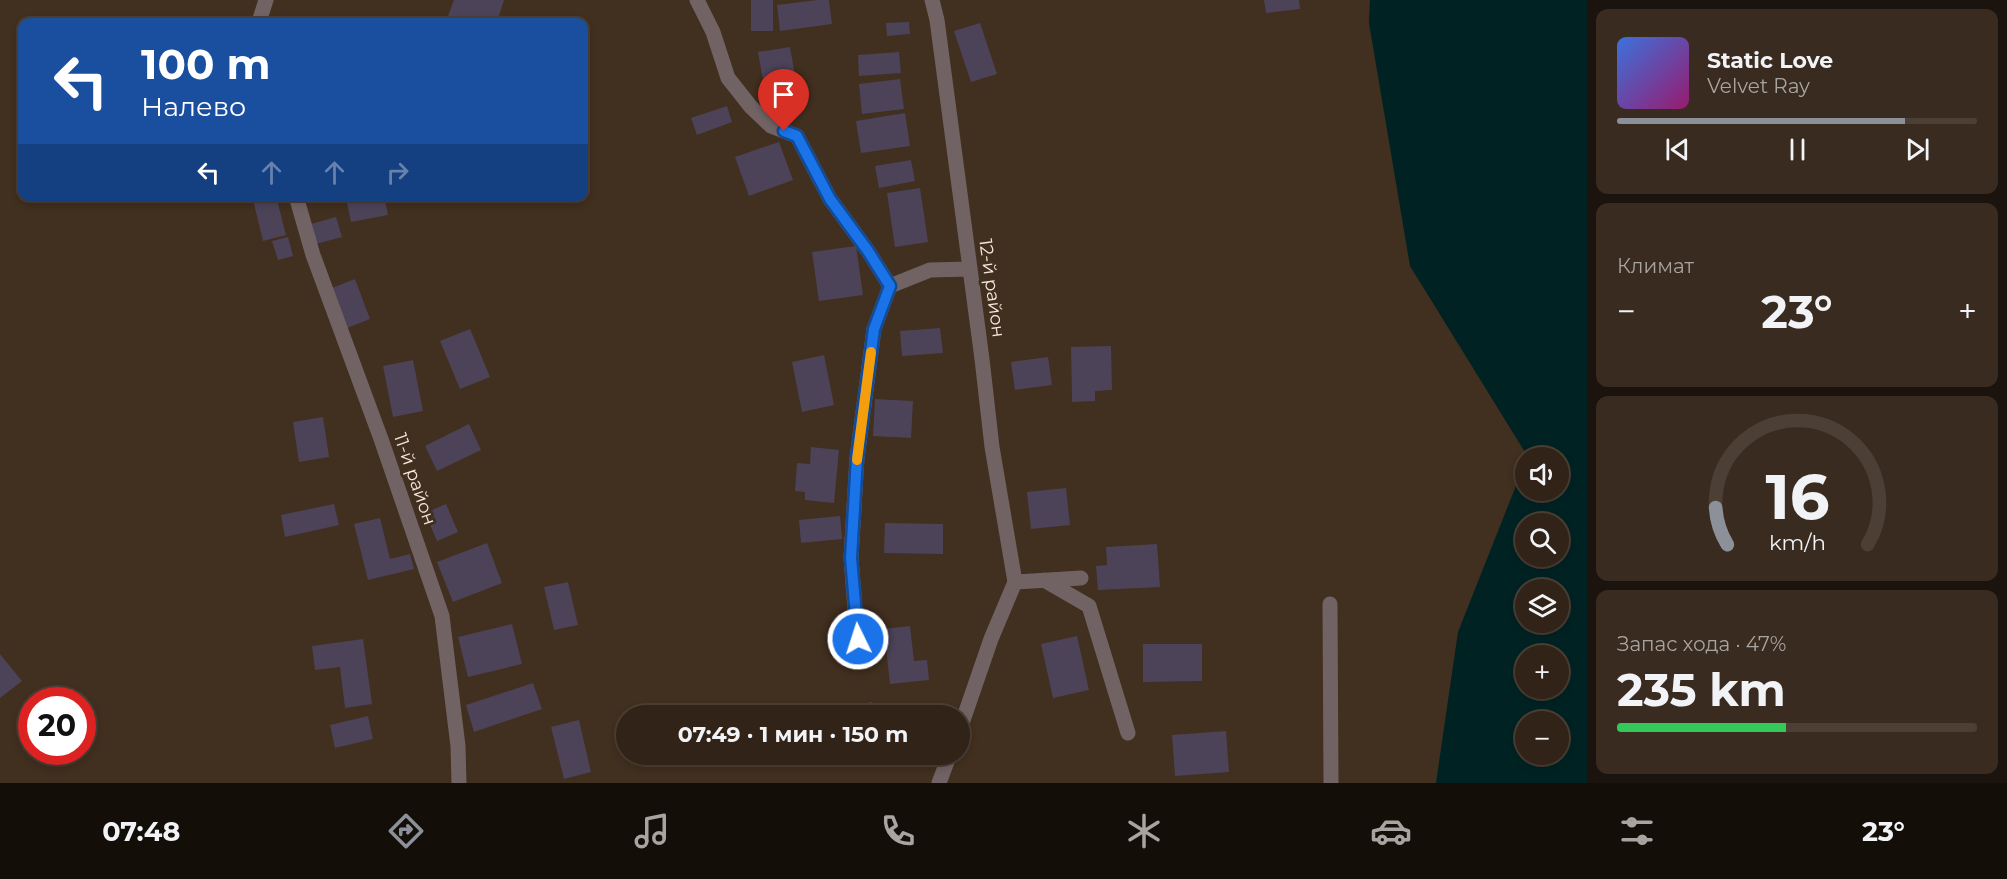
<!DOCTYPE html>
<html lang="ru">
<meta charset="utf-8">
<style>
:root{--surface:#312317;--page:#392b20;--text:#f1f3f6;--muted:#a8a4a1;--line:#4c4036;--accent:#8c9099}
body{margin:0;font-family:Montserrat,sans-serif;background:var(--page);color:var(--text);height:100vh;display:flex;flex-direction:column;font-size:22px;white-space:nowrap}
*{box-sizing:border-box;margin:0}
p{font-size:20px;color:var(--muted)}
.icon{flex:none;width:33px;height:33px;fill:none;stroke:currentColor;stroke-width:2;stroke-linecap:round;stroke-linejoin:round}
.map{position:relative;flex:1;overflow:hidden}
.panel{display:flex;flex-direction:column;gap:9px;padding:9px;background:#1b130d;width:420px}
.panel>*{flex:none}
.guide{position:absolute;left:18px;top:18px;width:570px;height:183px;border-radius:12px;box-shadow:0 3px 9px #0003,0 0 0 2px var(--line);background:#1a4fa0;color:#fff;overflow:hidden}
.fabs{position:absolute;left:1515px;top:447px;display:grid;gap:12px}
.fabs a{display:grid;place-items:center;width:54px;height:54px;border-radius:50%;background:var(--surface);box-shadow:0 3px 9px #0003,0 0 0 2px var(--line);font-size:30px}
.speed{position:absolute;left:18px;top:687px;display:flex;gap:12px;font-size:30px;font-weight:700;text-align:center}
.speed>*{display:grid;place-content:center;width:78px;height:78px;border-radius:50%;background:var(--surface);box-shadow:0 3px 9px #0003,0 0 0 2px var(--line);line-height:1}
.speed .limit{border:9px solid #d22;background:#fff;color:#111}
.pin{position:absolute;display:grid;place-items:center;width:51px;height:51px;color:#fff;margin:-62px -26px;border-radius:50% 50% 50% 0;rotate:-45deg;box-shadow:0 0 6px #0007}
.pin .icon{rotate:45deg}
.me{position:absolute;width:66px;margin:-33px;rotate:356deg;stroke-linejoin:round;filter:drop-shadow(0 0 4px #0008)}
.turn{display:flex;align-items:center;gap:21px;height:126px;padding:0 24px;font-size:27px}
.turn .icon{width:78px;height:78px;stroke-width:2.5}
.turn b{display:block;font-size:42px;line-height:51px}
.lanes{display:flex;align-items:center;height:57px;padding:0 24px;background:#0003;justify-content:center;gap:30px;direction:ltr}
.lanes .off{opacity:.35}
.big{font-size:45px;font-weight:700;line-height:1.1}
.panel .card{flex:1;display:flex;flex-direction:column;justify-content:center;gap:9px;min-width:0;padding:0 21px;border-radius:12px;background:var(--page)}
.panel .dial{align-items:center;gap:0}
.dial svg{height:156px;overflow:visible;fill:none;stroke:var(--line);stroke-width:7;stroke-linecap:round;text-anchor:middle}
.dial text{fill:var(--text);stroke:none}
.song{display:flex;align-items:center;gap:18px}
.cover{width:72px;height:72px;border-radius:9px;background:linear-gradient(135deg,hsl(220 70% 55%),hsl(320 70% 35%))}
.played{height:6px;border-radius:3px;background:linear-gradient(90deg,var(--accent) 80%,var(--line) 80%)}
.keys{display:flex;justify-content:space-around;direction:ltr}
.heat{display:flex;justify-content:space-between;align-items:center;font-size:33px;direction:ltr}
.charge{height:9px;border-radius:4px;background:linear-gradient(90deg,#34c759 47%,var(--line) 0)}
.trip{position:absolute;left:616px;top:705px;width:354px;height:60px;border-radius:30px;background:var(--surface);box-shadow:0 3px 9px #0003,0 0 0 2px var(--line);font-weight:700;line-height:60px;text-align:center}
.tab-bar{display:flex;height:96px;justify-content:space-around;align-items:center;background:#140e09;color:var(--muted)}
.tab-bar .icon{width:42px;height:42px}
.tab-bar .current{color:var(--accent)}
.tab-bar b{font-size:27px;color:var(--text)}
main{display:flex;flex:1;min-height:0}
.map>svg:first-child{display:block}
.water{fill:#002223;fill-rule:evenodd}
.building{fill:#4c4359}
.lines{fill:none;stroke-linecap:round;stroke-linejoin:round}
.minor{stroke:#716364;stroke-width:15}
.route-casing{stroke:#114b97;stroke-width:15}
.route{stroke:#1a73e8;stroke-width:10}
.slow{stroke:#f59e0b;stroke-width:10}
.labels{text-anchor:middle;stroke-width:6;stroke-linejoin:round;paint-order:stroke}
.street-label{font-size:18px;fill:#f4e8de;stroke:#412f1f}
</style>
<main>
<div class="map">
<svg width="1587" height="783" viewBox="0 0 1587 783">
<rect width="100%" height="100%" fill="#412f1f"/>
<path class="water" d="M1370 0H1587V783H1436L1458 632 1525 463 1526 490H1558V458L1528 457 1410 266 1369 23ZM1526 524H1558V556H1526ZM1526 590H1558V622H1526ZM1526 656H1558V688H1526ZM1526 722H1558V754H1526Z"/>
<path class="building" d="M454 0H504L497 22H468L448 16Z
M751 0H773V31H751Z
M818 0H829L832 24 780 31 777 5Z
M1264 0H1299L1300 9 1266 13Z
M909 22 910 34 887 36 886 23Z
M980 23 997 74 971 82 954 31Z
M790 47 799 98 767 103 758 52Z
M899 52 901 73 859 76 858 55Z
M900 79 904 109 862 114 859 84Z
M727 106 732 122 697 135 691 118Z
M905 113 910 146 861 153 856 121Z
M779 142 793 180 749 196 735 157Z
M911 160 915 181 879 188 875 166Z
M920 188 928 242 895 247 887 193Z
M265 196H276L286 235 263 241 253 200Z
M355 196H384L388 215 351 222 346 198Z
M336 217 342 237 316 244 311 224Z
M288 237 293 256 278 260 272 241Z
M856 246 863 295 819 301 812 252Z
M355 279 370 319 347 328 332 288Z
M940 328 943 353 902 356 900 331Z
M470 329 490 377 460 389 440 341Z
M1111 346 1112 390 1095 391V401L1072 402 1071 347Z
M824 355 834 405 802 412 792 362Z
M1048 357 1052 385 1015 390 1011 362Z
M413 360 423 411 393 417 383 366Z
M875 399 913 401 911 438 873 436Z
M323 417 329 457 299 462 293 422Z
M469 424 481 450 437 471 425 446Z
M811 447 839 450 834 503 805 500V492L795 491 797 463 810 464Z
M1066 488 1070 525 1031 529 1027 492Z
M334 504 339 525 285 537 281 515Z
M446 504 458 532 437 541 425 513Z
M840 516 842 539 801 543 799 520Z
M380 518 390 559 410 554 414 569 368 580 354 524Z
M885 523 943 524V554L884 553Z
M487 543 502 583 453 602 437 562Z
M1157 544 1160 587 1098 590 1096 566 1107 565 1106 547Z
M568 582 578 625 554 630 544 587Z
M512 624 522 664 468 677 458 637Z
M910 626 914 661 927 660 929 680 890 684 884 629Z
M1077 636 1089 690 1053 698 1041 644Z
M363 639 372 704 345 708 340 667 315 670 312 646Z
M1143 644H1202V681L1143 682Z
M0 654 22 681 0 698Z
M533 683 542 709 474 732 466 705Z
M872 702 875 716H838L837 709Z
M368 716 373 739 335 748 330 725Z
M579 720 591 772 564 779 551 727Z
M1226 731 1229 772 1175 776 1172 735Z"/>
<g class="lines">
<path class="minor" d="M697 0 713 32 728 78 751 107 771 126 797 136 830 199 868 251 890 286
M932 0 937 20 982 359 992 447 1015 582
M259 22 266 0
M296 196 313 255 381 439 442 616 458 746 459 783
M1044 580 1089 606 1128 733
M1330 604 1331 783
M859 659 851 558 857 458 874 329 890 286 930 270 970 269
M960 729 991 639 1015 582 1081 578
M939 783 950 754"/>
</g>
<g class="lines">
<g class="route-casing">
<path id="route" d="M784 131 797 136 830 199 868 251 890 286 874 329 857 458 851 558 858 639"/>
</g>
<use href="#route" class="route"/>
<path class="slow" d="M857 460 871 352"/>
</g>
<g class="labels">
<g class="street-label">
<text transform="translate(992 288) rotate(82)" y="6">12-й район</text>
<text transform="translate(415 479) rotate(71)" y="6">11-й район</text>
</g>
</g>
</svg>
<div class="fabs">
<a><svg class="icon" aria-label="sound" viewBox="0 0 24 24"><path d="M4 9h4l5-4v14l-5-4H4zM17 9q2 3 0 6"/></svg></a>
<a><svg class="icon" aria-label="search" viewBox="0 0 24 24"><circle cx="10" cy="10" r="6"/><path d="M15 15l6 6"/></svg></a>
<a><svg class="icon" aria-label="layers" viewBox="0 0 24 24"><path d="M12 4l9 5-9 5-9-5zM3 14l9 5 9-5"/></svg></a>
<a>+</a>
<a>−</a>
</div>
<div class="speed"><div class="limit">20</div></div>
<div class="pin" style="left:784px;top:131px;background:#d93025"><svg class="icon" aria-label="arrive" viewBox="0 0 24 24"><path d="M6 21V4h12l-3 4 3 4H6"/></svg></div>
<svg class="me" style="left:858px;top:639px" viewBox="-20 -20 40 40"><circle r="17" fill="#1a73e8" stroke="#fff" stroke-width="3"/><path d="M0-11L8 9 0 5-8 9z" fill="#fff"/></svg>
<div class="trip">07:49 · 1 мин · 150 m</div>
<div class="guide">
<div class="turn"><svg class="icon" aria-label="left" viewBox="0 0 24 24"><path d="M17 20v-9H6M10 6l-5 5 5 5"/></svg><div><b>100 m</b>Налево</div></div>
<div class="lanes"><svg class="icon" aria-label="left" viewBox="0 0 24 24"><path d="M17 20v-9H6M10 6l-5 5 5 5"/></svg><svg class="icon off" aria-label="ahead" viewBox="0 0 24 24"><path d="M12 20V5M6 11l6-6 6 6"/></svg><svg class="icon off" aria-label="ahead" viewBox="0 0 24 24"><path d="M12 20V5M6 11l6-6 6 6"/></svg><svg class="icon off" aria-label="right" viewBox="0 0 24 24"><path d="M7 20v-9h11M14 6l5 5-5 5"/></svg></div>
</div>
</div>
<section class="panel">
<div class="card">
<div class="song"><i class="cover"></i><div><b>Static Love</b><p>Velvet Ray</p></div></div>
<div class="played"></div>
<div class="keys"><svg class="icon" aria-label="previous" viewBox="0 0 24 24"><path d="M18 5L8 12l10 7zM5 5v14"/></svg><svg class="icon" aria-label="pause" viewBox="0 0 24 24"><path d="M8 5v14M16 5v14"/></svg><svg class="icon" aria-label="next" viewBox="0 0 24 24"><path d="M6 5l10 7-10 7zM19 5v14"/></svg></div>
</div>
<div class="card"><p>Климат</p>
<div class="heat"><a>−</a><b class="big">23°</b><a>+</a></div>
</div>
<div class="card dial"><svg viewBox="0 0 100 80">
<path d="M14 69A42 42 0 1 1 86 69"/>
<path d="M14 69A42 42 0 0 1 8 50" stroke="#8c9099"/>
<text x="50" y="56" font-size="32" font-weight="700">16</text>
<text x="50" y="72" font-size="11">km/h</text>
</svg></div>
<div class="card"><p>Запас хода · 47%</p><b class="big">235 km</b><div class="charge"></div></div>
</section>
</main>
<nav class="tab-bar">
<b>07:48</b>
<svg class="icon current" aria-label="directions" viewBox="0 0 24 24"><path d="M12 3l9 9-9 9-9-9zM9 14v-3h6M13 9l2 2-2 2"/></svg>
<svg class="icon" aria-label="music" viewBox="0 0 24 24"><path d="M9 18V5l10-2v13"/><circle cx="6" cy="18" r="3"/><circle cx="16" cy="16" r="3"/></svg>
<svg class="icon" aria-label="phone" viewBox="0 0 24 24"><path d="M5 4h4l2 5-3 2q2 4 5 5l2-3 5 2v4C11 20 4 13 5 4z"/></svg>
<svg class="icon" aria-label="climate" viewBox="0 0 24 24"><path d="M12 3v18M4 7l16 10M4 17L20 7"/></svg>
<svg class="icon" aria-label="car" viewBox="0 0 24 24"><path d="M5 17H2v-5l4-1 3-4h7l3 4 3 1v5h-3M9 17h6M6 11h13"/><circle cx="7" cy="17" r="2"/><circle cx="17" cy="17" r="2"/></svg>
<svg class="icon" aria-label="filters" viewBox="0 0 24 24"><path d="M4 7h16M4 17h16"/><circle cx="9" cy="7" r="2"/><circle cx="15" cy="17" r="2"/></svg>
<b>23°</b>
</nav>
